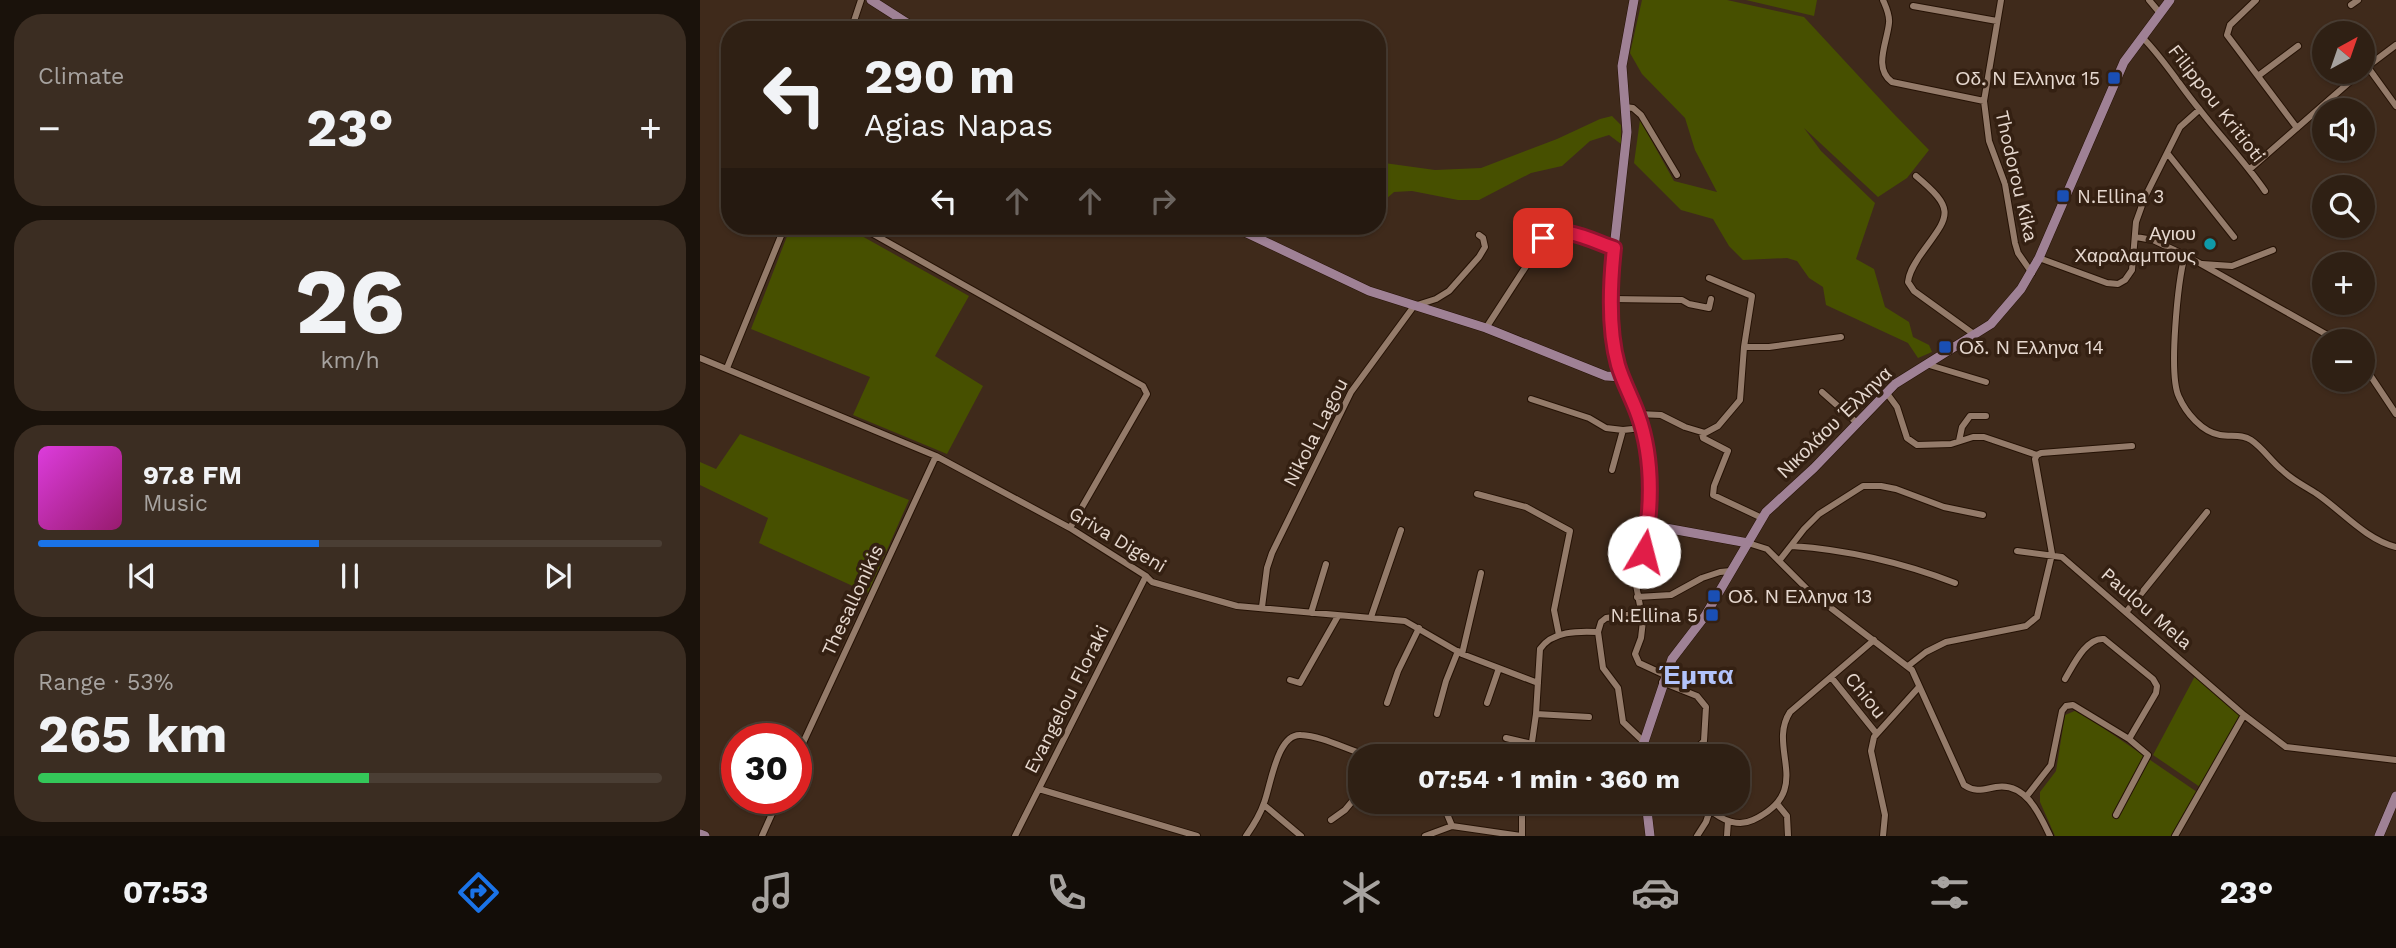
<!DOCTYPE html>
<meta charset="utf-8">
<style>
:root{--surface:#2f2014;--page:#3b2d22;--text:#f1f3f6;--muted:#a7a3a0;--line:#4a3e34;--accent:#1a73e8}
body{margin:0;font-family:"Work Sans",sans-serif;background:var(--page);color:var(--text);height:100vh;display:flex;flex-direction:column;font-size:26px;white-space:nowrap}
*{box-sizing:border-box;margin:0}
p{font-size:23px;color:var(--muted)}
.icon{flex:none;width:38px;height:38px;fill:none;stroke:currentColor;stroke-width:2;stroke-linecap:round;stroke-linejoin:round}
.map{position:relative;flex:1;overflow:hidden}
.drawer{display:flex;flex-direction:column;gap:14px;padding:14px;background:#1a120b;width:700px}
.drawer>*{flex:none}
.hud{position:absolute;left:21px;top:21px;width:665px;height:214px;border-radius:28px;box-shadow:0 2px 5px #0004,0 0 0 2px var(--line);background:#2f2014;color:var(--text);overflow:hidden}
.needle{width:46px;rotate:40deg}
.buttons{position:absolute;left:1612px;top:21px;display:grid;gap:14px}
.buttons a{display:grid;place-items:center;width:63px;height:63px;border-radius:50%;background:var(--surface);box-shadow:0 2px 5px #0004,0 0 0 2px var(--line);font-size:35px}
.speed{position:absolute;left:21px;top:723px;display:flex;gap:14px;font-size:35px;font-weight:700;text-align:center}
.speed>*{display:grid;place-content:center;width:91px;height:91px;border-radius:50%;background:var(--surface);box-shadow:0 2px 5px #0004,0 0 0 2px var(--line);line-height:1}
.speed .limit{border:10px solid #d22;background:#fff;color:#111}
.pin{position:absolute;display:grid;place-items:center;width:60px;height:60px;color:#fff;margin:-30px;border-radius:14px;box-shadow:0 4px 10px #0006}
.me{position:absolute;width:77px;margin:-38px;rotate:8deg;stroke-linejoin:round;filter:drop-shadow(0 0 5px #0008)}
.turn{display:flex;align-items:center;gap:24px;height:147px;padding:0 28px;font-size:32px}
.turn .icon{width:91px;height:91px;stroke-width:2.5}
.turn b{display:block;font-size:49px;line-height:60px}
.lanes{display:flex;align-items:center;height:66px;padding:0 28px;background:#0003;justify-content:center;gap:35px;direction:ltr}
.lanes .off{opacity:.35}
.big{font-size:52px;font-weight:700;line-height:1.1}
.drawer .widget{flex:1;display:flex;flex-direction:column;justify-content:center;gap:10px;min-width:0;padding:0 24px;border-radius:28px;background:var(--page)}
.drawer .dial{align-items:center;gap:0}
.dial b{font-size:91px;line-height:1}
.song{display:flex;align-items:center;gap:21px}
.cover{width:84px;height:84px;border-radius:10px;background:linear-gradient(135deg,hsl(300 70% 55%),hsl(320 70% 35%))}
.played{height:7px;border-radius:4px;background:linear-gradient(90deg,var(--accent) 45%,var(--line) 45%)}
.keys{display:flex;justify-content:space-around;direction:ltr}
.heat{display:flex;justify-content:space-between;align-items:center;font-size:38px;direction:ltr}
.charge{height:10px;border-radius:5px;background:linear-gradient(90deg,#34c759 53%,var(--line) 0)}
.trip{position:absolute;left:648px;top:744px;width:402px;height:70px;border-radius:28px;background:var(--surface);box-shadow:0 2px 5px #0004,0 0 0 2px var(--line);font-weight:700;line-height:70px;text-align:center}
.tabs{display:flex;height:112px;justify-content:space-around;align-items:center;background:#130d08;color:var(--muted)}
.tabs .icon{width:49px;height:49px}
.tabs .active{color:var(--accent)}
.tabs b{font-size:32px;color:var(--text)}
main{display:flex;flex:1;min-height:0}
.map>svg:first-child{display:block}
.green{fill:#475000}
.lines{fill:none;stroke-linecap:round;stroke-linejoin:round}
.street-casing{stroke:#251205;stroke-width:8}
.secondary-casing{stroke:#251205;stroke-width:10}
.street{stroke:#947b6a;stroke-width:6}
.secondary{stroke:#9f8195;stroke-width:9}
.route-casing{stroke:#92132f;stroke-width:18}
.route{stroke:#e11d48;stroke-width:12}
.transit-dot{fill:#1a4fb4;stroke:#342012;stroke-width:2.5}
.culture-dot{fill:#0f9aa8;stroke:#342012;stroke-width:2.5}
.labels{text-anchor:middle;stroke-width:7;stroke-linejoin:round;paint-order:stroke}
.poi-label{font-size:19px;fill:#e6d8cf;stroke:#342012;text-anchor:end}
.street-label{font-size:19px;fill:#e6d8cf;stroke:#342012}
.district-label{font-size:26px;font-weight:bold;fill:#b2c3fa;stroke:#342012}
</style>
<main>
<section class="drawer">
<div class="widget"><p>Climate</p>
<div class="heat"><a>−</a><b class="big">23°</b><a>+</a></div>
</div>
<div class="widget dial"><b>26</b><p>km/h</p></div>
<div class="widget">
<div class="song"><i class="cover"></i><div><b>97.8 FM</b><p>Music</p></div></div>
<div class="played"></div>
<div class="keys"><svg class="icon" aria-label="previous" viewBox="0 0 24 24"><path d="M18 5L8 12l10 7zM5 5v14"/></svg><svg class="icon" aria-label="pause" viewBox="0 0 24 24"><path d="M8 5v14M16 5v14"/></svg><svg class="icon" aria-label="next" viewBox="0 0 24 24"><path d="M6 5l10 7-10 7zM19 5v14"/></svg></div>
</div>
<div class="widget"><p>Range · 53%</p><b class="big">265 km</b><div class="charge"></div></div>
</section>
<div class="map">
<svg width="1696" height="836" viewBox="0 0 1696 836">
<rect width="100%" height="100%" fill="#3f2a1b"/>
<path class="green" d="M942 0H1027L1104 17 1192 112 1229 150 1207 178 1178 197 1104 128 1121 151 1175 203 1156 259 1174 269 1185 307 1209 322 1213 337 1229 345 1232 352 1218 358 1208 343 1126 305 1123 287 1109 278 1097 261 1087 258 1043 260 1029 246 1013 219 981 210 934 163 940 120 974 181 1017 192 995 150 985 118 942 74 930 53Z
M1046 0H1117L1114 16Z
M912 116 921 125V144L909 135 890 141 862 166 831 173 779 200H758L712 191 694 192 677 207V162L735 170 781 168 857 139 900 119Z
M91 226H144L269 296 235 356 283 386 247 454 153 415 170 377 51 329Z
M40 434 209 500 168 593 59 543 68 518 0 485V462L16 469Z
M1495 676 1541 715 1500 787 1453 755Z
M1377 710 1497 792 1472 836H1355L1340 802V792L1356 771 1365 715Z"/>
<g class="lines">
<g class="street-casing">
<path id="street" d="M1183 0C1186 7 1190 15 1189 23 1187 43 1173 68 1192 82L1284 101
M1301 0 1284 101 1289 141 1305 184 1315 243 1318 253 1332 273
M1449 0 1459 12
M1556 0 1530 25 1527 35 1597 128
M1651 5 1658 0
M1213 6 1297 21
M151 30 161 0
M1442 37C1464 59 1480 86 1500 110 1521 137 1545 162 1565 191
M1667 66 1696 106
M1664 69 1696 45
M1558 76 1598 46
M925 107 933 108 941 115 977 175
M1468 154 1534 237
M1550 169 1661 72
M1216 176C1259 212 1248 216 1219 257 1214 265 1209 272 1208 282L1214 291 1275 335
M159 226 443 386 447 394 370 528
M1436 237 1453 240 1485 255 1638 341
M1485 255C1478 280 1468 375 1479 397 1486 413 1502 432 1520 435 1531 437 1542 434 1551 440 1563 448 1571 461 1582 470 1592 480 1605 486 1617 494 1642 511 1665 539 1696 547
M1339 258 1407 283 1418 284 1425 280 1432 270 1436 222 1445 197 1480 127 1499 110
M1502 264 1532 266 1573 250
M912 299 982 300 989 304 1009 308 1011 299
M786 328 847 234 857 231 864 232 914 248
M1044 347H1069L1141 337
M0 358 236 456 370 528 446 576 452 582 537 606 705 621 762 654 838 683
M1662 363 1696 414
M1226 364 1286 382
M27 368 85 226
M1122 392 1157 423
M1186 392 1197 407 1207 438 1217 445 1251 444 1273 437H1284L1337 455
M831 399 889 418 906 428 923 430
M938 414 961 415 985 427 1005 433 1018 426 1040 400 1044 347 1052 296 1009 278
M1002 433 1003 438 1028 451 1014 486 1013 495 1062 518
M1259 441 1262 427 1270 416H1286
M912 470 923 430 942 428
M777 494 826 507 870 531 854 610 859 635
M949 525 936 585 943 621 941 638 935 654 939 663 965 675
M1048 543 1067 549 1110 592 1212 670 1264 785C1276 793 1284 789 1296 787 1326 782 1340 815 1350 836
M1092 546C1150 550 1201 562 1255 583
M1317 551 1362 557 1544 715 1586 747 1696 760
M1079 561 1104 529 1119 514 1163 486H1181L1196 489 1244 507 1283 515
M937 597 971 595 1002 578 1020 572 1031 571
M562 607 567 568 572 553 651 392 714 306 736 299 749 291 779 257 785 247 783 238 779 235
M1427 611 1507 512
M611 613 626 564
M941 613 906 618 901 622 898 632 903 668 918 688 923 722 944 742
M671 617 701 530
M762 654 781 573
M1208 666 1226 652 1246 642 1326 626 1337 617 1352 554 1335 459 1337 455 1341 453 1432 446
M1131 677 1176 733
M1365 679C1373 666 1386 637 1404 639L1453 679 1457 686 1456 693 1429 739
M590 680 600 683 638 616
M962 682 997 696 1006 707 1004 741 989 756
M687 703 698 671 719 628
M787 703 799 668
M737 714 746 681 758 651
M836 714 889 717
M806 738 832 744
M830 756 836 714 840 649C852 631 878 631 898 632
M96 758 236 456
M339 789 497 836
M1326 797 1351 765 1362 711 1366 706 1373 705 1429 739 1448 755 1416 815
M742 802 752 826
M822 802V836
M1001 802C1014 815 1034 829 1053 820 1116 790 1066 749 1090 712L1174 640
M564 805 601 836
M1078 805 1087 816 1088 836
M631 820 645 810 660 792
M62 836 79 798
M315 836 446 576
M546 836C553 826 560 815 564 803 571 785 577 733 601 735 623 736 647 750 669 756
M725 836 752 826 821 836
M997 836 1006 822 1010 810
M1027 836 1028 821
M1183 836 1185 815 1171 751 1174 737 1219 687
M1475 836 1544 715"/>
</g>
<g class="secondary-casing">
<path id="secondary" d="M171 0 218 30
M934 0 922 66 927 132 912 266V299L918 364 938 414 946 445 950 475 949 525 1048 543
M532 226 669 291 786 328 906 376 922 377
M943 756 944 742 972 659 1005 616 1066 512 1114 468 1195 384 1291 324 1321 289 1339 258 1424 62 1470 0
M946 802 950 836
M0 834 5 836
M1679 836 1696 796"/>
</g>
<use href="#street" class="street"/>
<use href="#secondary" class="secondary"/>
</g>
<g class="lines">
<g class="route-casing">
<path id="route" d="M843 238C858 222 895 242 914 248 910 285 908 329 918 365 923 382 932 398 938 415 954 459 952 506 944 552"/>
</g>
<use href="#route" class="route"/>
</g>
<g class="transit-dot">
<rect x="1407" y="71" width="14" height="14" rx="3.5"/>
<rect x="1356" y="189" width="14" height="14" rx="3.5"/>
<rect x="1238" y="340" width="14" height="14" rx="3.5"/>
<rect x="1007" y="589" width="14" height="14" rx="3.5"/>
<rect x="1005" y="608" width="14" height="14" rx="3.5"/>
</g>
<circle class="culture-dot" cx="1510" cy="244" r="7"/>
<g class="labels">
<g class="poi-label">
<text x="1400" y="85">Οδ. Ν Ελληνα 15</text>
<text x="1377" y="203" text-anchor="start">N.Ellina 3</text>
<text x="1496" y="240">Αγιου<tspan x="1496" dy="22">Χαραλαμπους</tspan></text>
<text x="1259" y="354" text-anchor="start">Οδ. Ν Ελληνα 14</text>
<text x="1028" y="603" text-anchor="start">Οδ. Ν Ελληνα 13</text>
<text x="998" y="622">N.Ellina 5</text>
</g>
<g class="street-label">
<text transform="translate(1517 103) rotate(52)" y="7">Filippou Kritioti</text>
<text transform="translate(1317 176) rotate(77)" y="7">Thodorou Kika</text>
<text transform="translate(1134 422) rotate(-44)" y="7">Νικολάου Έλληνα</text>
<text transform="translate(615 432) rotate(-63)" y="7">Nikola Lagou</text>
<text transform="translate(418 539) rotate(31)" y="7">Griva Digeni</text>
<text transform="translate(152 600) rotate(-65)" y="7">Thesallonikis</text>
<text transform="translate(1447 608) rotate(41)" y="7">Paulou Mela</text>
<text transform="translate(1166 695) rotate(51)" y="7">Chiou</text>
<text transform="translate(366 699) rotate(-63)" y="7">Evangelou Floraki</text>
</g>
<g class="district-label">
<text x="996" y="684">Έμπα</text>
</g>
</g>
</svg>
<div class="buttons">
<a><svg class="needle" viewBox="-14 -14 28 28"><path d="M0-13l5 13h-10z" fill="#e53935"/><path d="M0 13l5-13h-10z" fill="#a7a3a0"/></svg></a>
<a><svg class="icon" aria-label="sound" viewBox="0 0 24 24"><path d="M4 9h4l5-4v14l-5-4H4zM17 9q2 3 0 6"/></svg></a>
<a><svg class="icon" aria-label="search" viewBox="0 0 24 24"><circle cx="10" cy="10" r="6"/><path d="M15 15l6 6"/></svg></a>
<a>+</a>
<a>−</a>
</div>
<div class="speed"><div class="limit">30</div></div>
<div class="pin" style="left:843px;top:238px;background:#d93025"><svg class="icon" aria-label="arrive" viewBox="0 0 24 24"><path d="M6 21V4h12l-3 4 3 4H6"/></svg></div>
<svg class="me" style="left:944px;top:552px" viewBox="-20 -20 40 40"><circle r="19" fill="#fff"/><path d="M0-13L10 11 0 6-10 11z" fill="#e11d48"/></svg>
<div class="trip">07:54 · 1 min · 360 m</div>
<div class="hud">
<div class="turn"><svg class="icon" aria-label="left" viewBox="0 0 24 24"><path d="M17 20v-9H6M10 6l-5 5 5 5"/></svg><div><b>290 m</b>Agias Napas</div></div>
<div class="lanes"><svg class="icon" aria-label="left" viewBox="0 0 24 24"><path d="M17 20v-9H6M10 6l-5 5 5 5"/></svg><svg class="icon off" aria-label="ahead" viewBox="0 0 24 24"><path d="M12 20V5M6 11l6-6 6 6"/></svg><svg class="icon off" aria-label="ahead" viewBox="0 0 24 24"><path d="M12 20V5M6 11l6-6 6 6"/></svg><svg class="icon off" aria-label="right" viewBox="0 0 24 24"><path d="M7 20v-9h11M14 6l5 5-5 5"/></svg></div>
</div>
</div>
</main>
<nav class="tabs">
<b>07:53</b>
<svg class="icon active" aria-label="directions" viewBox="0 0 24 24"><path d="M12 3l9 9-9 9-9-9zM9 14v-3h6M13 9l2 2-2 2"/></svg>
<svg class="icon" aria-label="music" viewBox="0 0 24 24"><path d="M9 18V5l10-2v13"/><circle cx="6" cy="18" r="3"/><circle cx="16" cy="16" r="3"/></svg>
<svg class="icon" aria-label="phone" viewBox="0 0 24 24"><path d="M5 4h4l2 5-3 2q2 4 5 5l2-3 5 2v4C11 20 4 13 5 4z"/></svg>
<svg class="icon" aria-label="climate" viewBox="0 0 24 24"><path d="M12 3v18M4 7l16 10M4 17L20 7"/></svg>
<svg class="icon" aria-label="car" viewBox="0 0 24 24"><path d="M5 17H2v-5l4-1 3-4h7l3 4 3 1v5h-3M9 17h6M6 11h13"/><circle cx="7" cy="17" r="2"/><circle cx="17" cy="17" r="2"/></svg>
<svg class="icon" aria-label="filters" viewBox="0 0 24 24"><path d="M4 7h16M4 17h16"/><circle cx="9" cy="7" r="2"/><circle cx="15" cy="17" r="2"/></svg>
<b>23°</b>
</nav>
